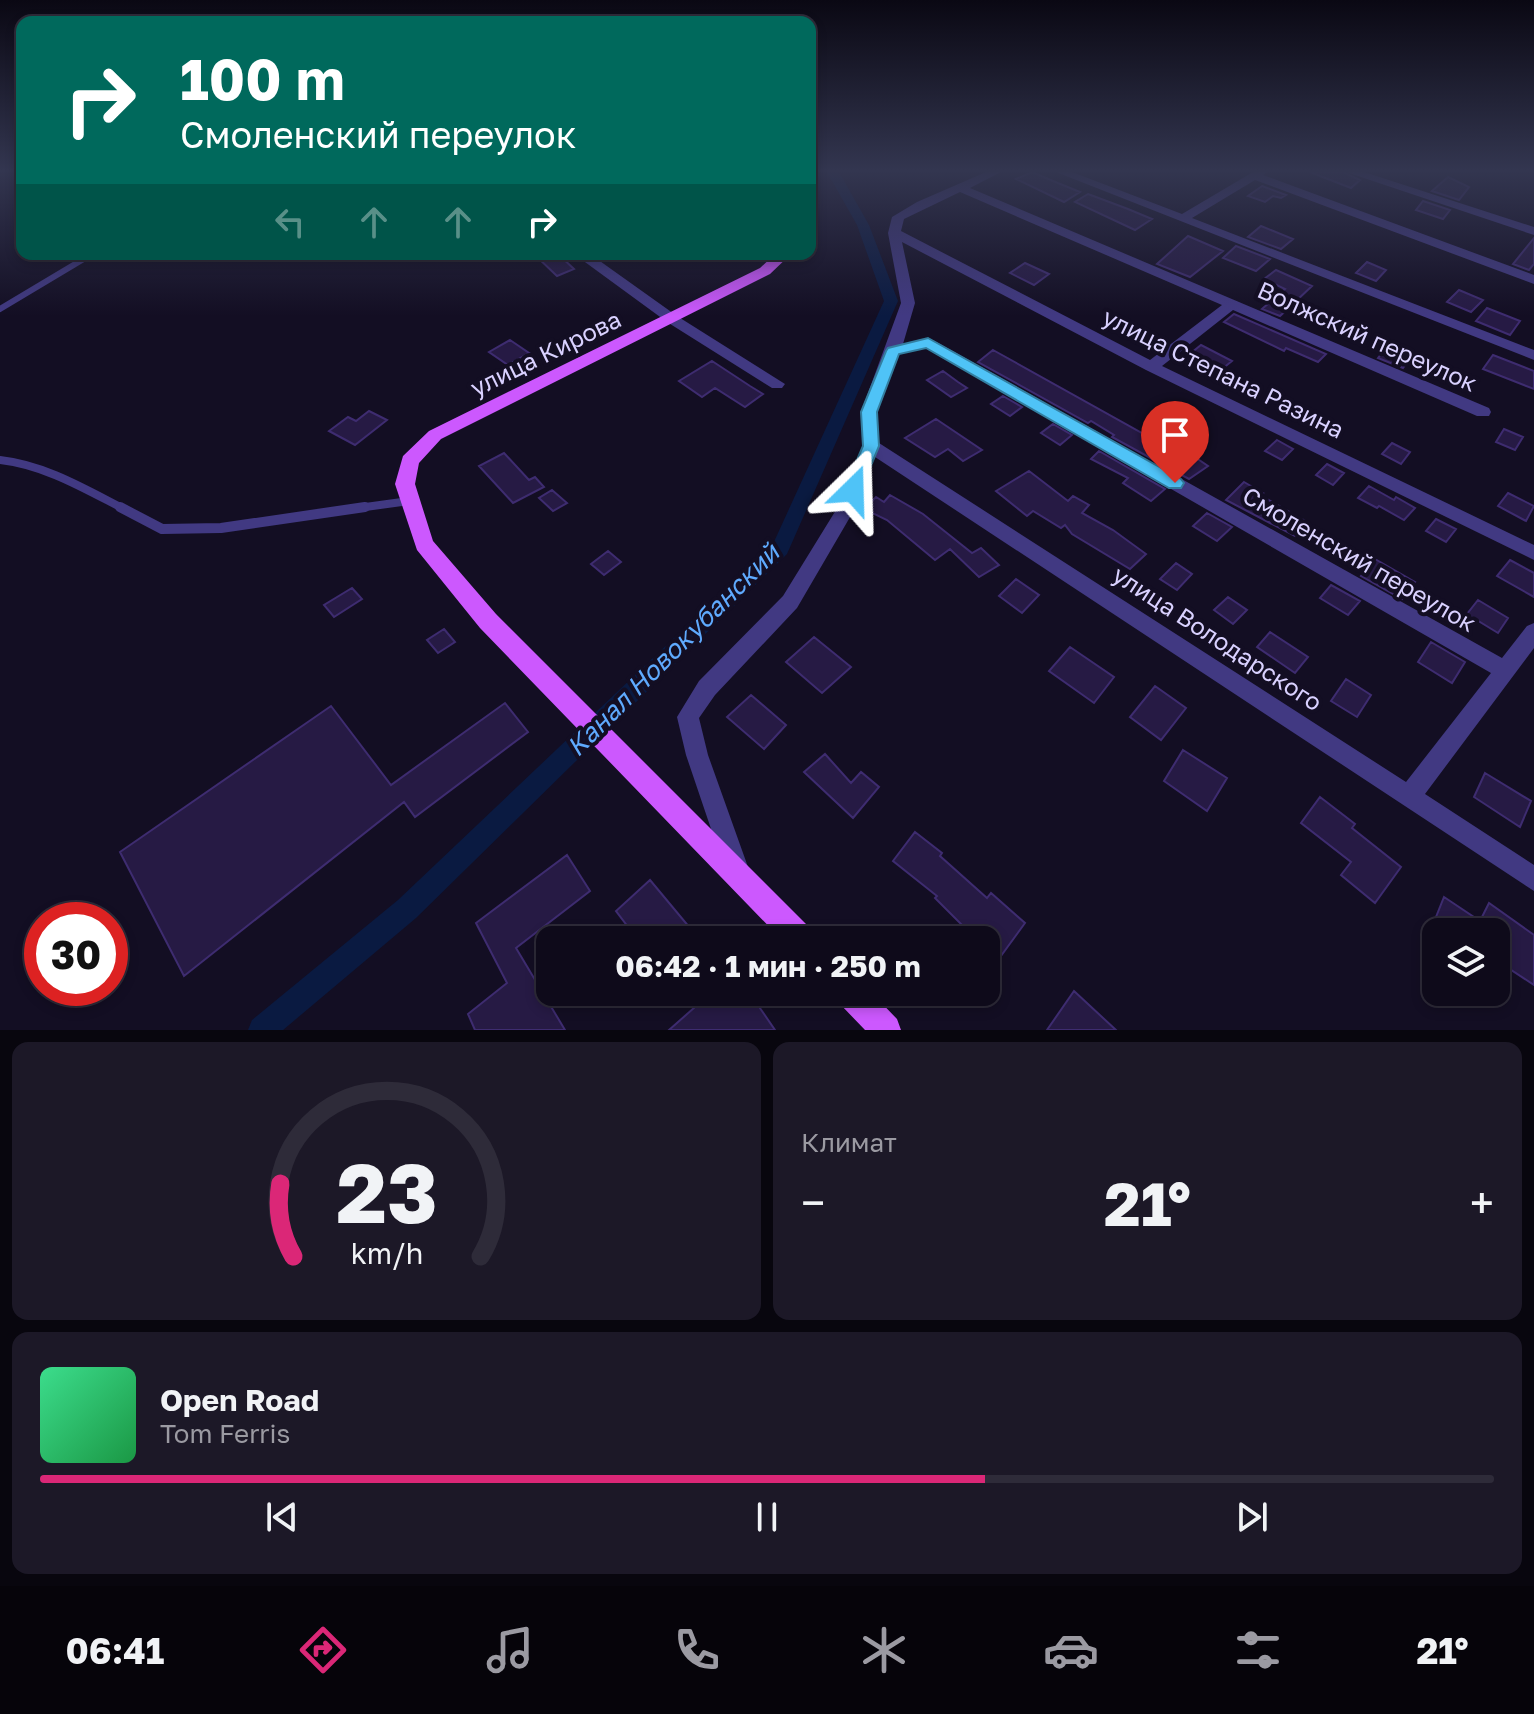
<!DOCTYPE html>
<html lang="ru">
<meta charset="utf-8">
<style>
:root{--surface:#0e0a1a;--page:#1c1827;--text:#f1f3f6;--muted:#9b9aa2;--line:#2e2b39;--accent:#db2777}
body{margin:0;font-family:"Golos Text",sans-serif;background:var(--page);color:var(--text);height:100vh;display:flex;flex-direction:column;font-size:30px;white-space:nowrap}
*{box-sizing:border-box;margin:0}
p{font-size:26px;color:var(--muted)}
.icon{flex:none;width:44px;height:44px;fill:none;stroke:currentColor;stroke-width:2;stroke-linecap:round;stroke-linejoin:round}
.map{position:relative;height:1030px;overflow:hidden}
.sheet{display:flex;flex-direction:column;gap:12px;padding:12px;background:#08060e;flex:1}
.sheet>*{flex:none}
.banner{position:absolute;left:16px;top:16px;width:800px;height:244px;border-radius:16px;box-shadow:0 4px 12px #0003,0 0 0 2px var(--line);background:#00695c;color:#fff;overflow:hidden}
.fabs{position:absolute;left:1422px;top:918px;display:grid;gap:16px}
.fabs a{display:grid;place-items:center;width:88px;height:88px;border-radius:16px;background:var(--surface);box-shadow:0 4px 12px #0003,0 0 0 2px var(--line);font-size:40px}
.speed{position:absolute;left:24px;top:902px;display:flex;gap:16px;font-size:40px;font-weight:700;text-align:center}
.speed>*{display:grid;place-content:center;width:104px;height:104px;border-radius:50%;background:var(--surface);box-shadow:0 4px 12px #0003,0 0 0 2px var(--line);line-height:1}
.speed .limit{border:12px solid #d22;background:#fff;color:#111}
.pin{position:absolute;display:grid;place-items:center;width:68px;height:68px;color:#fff;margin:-82px -34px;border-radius:50% 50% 50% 0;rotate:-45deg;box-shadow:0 0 8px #0007}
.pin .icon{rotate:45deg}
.me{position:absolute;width:88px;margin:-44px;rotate:22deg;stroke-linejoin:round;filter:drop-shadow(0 0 6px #0008)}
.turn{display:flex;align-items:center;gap:28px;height:168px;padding:0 32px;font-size:36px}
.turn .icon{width:104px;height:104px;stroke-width:2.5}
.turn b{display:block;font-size:56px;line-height:68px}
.lanes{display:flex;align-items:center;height:76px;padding:0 32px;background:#0003;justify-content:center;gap:40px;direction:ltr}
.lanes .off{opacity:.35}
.big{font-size:60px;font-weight:700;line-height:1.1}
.sheet .widget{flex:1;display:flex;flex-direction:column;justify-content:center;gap:12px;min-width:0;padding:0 28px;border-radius:16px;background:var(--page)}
.sheet .dial{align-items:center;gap:0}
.dial svg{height:208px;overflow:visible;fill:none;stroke:var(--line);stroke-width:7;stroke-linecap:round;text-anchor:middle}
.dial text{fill:var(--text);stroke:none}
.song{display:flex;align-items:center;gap:24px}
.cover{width:96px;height:96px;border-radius:12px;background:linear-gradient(135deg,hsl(150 70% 55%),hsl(140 70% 35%))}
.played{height:8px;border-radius:4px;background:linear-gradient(90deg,var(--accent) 65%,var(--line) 65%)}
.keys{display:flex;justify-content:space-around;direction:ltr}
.heat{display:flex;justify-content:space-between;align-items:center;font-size:44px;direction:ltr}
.sheet .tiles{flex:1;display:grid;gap:12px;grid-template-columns:1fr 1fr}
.widget:last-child{grid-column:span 2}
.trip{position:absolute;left:536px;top:926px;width:464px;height:80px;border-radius:16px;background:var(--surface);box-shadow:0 4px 12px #0003,0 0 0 2px var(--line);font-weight:700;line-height:80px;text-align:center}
.dock{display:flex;height:128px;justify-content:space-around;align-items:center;background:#06040a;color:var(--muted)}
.dock .icon{width:56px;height:56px}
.dock .selected{color:var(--accent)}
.dock b{font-size:36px;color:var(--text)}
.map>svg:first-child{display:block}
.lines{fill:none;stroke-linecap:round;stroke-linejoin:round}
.canal{fill:#0a1a41;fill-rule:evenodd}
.building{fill:#261a44;stroke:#3e2c70;stroke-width:2}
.lane-far2{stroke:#413982;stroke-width:6}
.lane-far1{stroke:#413982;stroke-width:8}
.lane{stroke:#413982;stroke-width:10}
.street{fill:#413982;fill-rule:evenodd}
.primary{fill:#cc58fe;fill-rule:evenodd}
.route{fill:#4fc3f7;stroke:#337fa1;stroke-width:2}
.labels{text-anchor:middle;stroke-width:8;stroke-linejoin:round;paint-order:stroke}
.street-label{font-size:24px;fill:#d9d1ff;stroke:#130e23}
.water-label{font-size:26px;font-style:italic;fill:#5faafe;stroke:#130e23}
</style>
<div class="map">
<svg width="1534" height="1030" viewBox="0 0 1534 1030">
<rect width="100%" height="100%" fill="#130e23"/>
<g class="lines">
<path class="canal" d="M827 172H839L869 225 898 301 787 554 416 918 283 1030H248L252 1020 398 900 773 544 884 301 857 225Z"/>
</g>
<path class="building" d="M1032 172 1053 181 1080 192 1064 202 1016 179Z
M1310 172H1343L1360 180 1351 188Z
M1448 177 1469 187 1459 200 1432 191Z
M1262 186 1286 195 1281 198 1273 196 1265 202 1248 196Z
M1088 194 1128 209 1152 219 1135 230 1075 202Z
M1423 201 1450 210 1443 219 1416 210Z
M1261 226 1293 239 1281 249 1248 237Z
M1188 236 1223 251 1190 277 1157 264Z
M1534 238V264L1529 270 1513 264Z
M1236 246 1270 259 1256 271 1223 258Z
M534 254H558L574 269 557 276Z
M1367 262 1386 270 1376 281 1356 273Z
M1025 263 1049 274 1034 285 1010 273Z
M1276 270 1312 286 1280 316 1262 309 1285 289 1264 279Z
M1459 290 1483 300 1471 312 1447 302Z
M1487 308 1520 321 1510 335 1476 321Z
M1234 314 1326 354 1318 362 1286 348 1284 351 1224 322Z
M510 340 529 353 508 365 489 352Z
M1201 345 1232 361 1217 373 1186 357Z
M1386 348 1410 358 1403 368 1378 358Z
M993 350 1160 443 1176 450 1180 447 1208 466 1189 479 1112 437 1114 435 1091 421 1088 423 978 362Z
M1493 355 1534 371V389L1483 369Z
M712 361 750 386 763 394 745 407 715 388 702 397 679 381Z
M943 371 958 382 967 388 951 397 927 380Z
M1003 396 1022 407 1010 416 991 404Z
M369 411 387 420 355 445 329 431 348 417 356 421Z
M936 419 982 450 963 461 948 449 935 457 905 438Z
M1053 424 1072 435 1060 445 1041 433Z
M1504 429 1523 437 1515 450 1496 442Z
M1277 440 1293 449 1282 460 1265 451Z
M1392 443 1410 452 1401 464 1382 454Z
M1099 451 1165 489 1151 501 1123 483 1128 478 1091 459Z
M504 453 529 480 535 477 544 487 513 503 479 466Z
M1327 464 1344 473 1333 485 1316 475Z
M1029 471 1068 501 1073 496 1089 505 1082 513 1113 530 1146 554 1130 569 1072 534 1065 525 1061 528 1033 511 1027 516 996 491Z
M1244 482 1263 493 1260 495 1307 522 1295 536 1226 500Z
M1369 486 1394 500 1396 497 1415 508 1404 520 1379 506 1377 508 1358 498Z
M552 490 567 503 553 511 539 498Z
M1508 493 1534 506 1526 521 1498 506Z
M890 495 923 514 972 553 981 548 999 565 979 577 950 549 935 560 887 520 864 509 876 497 884 502Z
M1207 513 1232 527 1217 541 1193 526Z
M1436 519 1456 529 1446 542 1426 531Z
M608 551 621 562 604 575 591 564Z
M1375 559 1415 582 1402 599 1361 576Z
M1510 560 1534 573V597L1497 576Z
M1176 563 1192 574 1177 590 1160 579Z
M1016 579 1039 595 1022 613 999 596Z
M1331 585 1360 601 1348 615 1320 598Z
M352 588 362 599 334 617 324 605Z
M1228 597 1247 610 1233 624 1214 610Z
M1478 600 1508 618 1498 633 1467 614Z
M444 629 455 642 438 653 427 640Z
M1270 632 1308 657 1295 673 1257 647Z
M814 637 851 667 822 693 786 662Z
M1431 642 1465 662 1452 683 1418 662Z
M1070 647 1114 677 1094 703 1049 671Z
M1346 679 1371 695 1357 717 1331 701Z
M1155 686 1186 708 1161 740 1130 717Z
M751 695 786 725 764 749 727 717Z
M505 703 528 732 415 817 404 802 184 976 120 852 331 706 391 785Z
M1183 750 1227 778 1207 811 1164 781Z
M825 754 851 783 861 772 879 787 853 818 804 772Z
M1485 773 1531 801 1520 827 1474 797Z
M1320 797 1355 824 1352 828 1401 867 1375 903 1341 875 1351 862 1301 823Z
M915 832 942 853 940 856 987 898 991 893 1025 923 998 960 986 949V940H977L935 898 937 896 893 861Z
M567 855 590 891 516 948 565 1030H475L468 1014 507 983 476 923Z
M650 880 690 928 679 940H638L616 911Z
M1444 897 1480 921 1489 903 1534 935V985L1496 960V932H1430Z
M1074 991 1116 1030H1047Z
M712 992H749L775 1030H669Z"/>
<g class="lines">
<path class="lane-far2" d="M0 309 92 254"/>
<path class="lane-far1" d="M0 460C45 465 85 489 124 509
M351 509 409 501"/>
<path class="lane" d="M120 507 162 529 221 528 365 507"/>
<path class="street" d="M986 172H1001L970 188 1489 408 1491 412 1489 416H1477L1233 310 1162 366 1534 545V560L1146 370 902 242 915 303 903 344 933 340 1502 658 1527 626 1534 623V648L1425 794 1534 865V891L875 457 853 512 797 608 715 695 699 718 708 755 748 867 745 876 736 879 727 876 686 755 677 717 699 681 783 596 836 510 863 446 861 412 901 303 888 233 892 217 917 202ZM960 192 1222 305 1150 360 901 231 904 219ZM926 348 1491 673 1406 782 879 443 877 412 899 354Z
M1056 172H1072L1182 214 1253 172H1267L1263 175 1534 275V284L1255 180 1192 218 1534 350V360Z
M1346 172H1364L1534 227V235Z
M574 254H590L677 316 785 384 782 388H772L667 322Z"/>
<path class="primary" d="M775 254H791L770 274 441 439 419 463 415 484 433 541 496 614 812 930 816 940H782L480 628 417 550 395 484 403 456 429 431 760 268Z
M835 992H871L897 1019 901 1030H865L839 1003Z"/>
</g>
<linearGradient id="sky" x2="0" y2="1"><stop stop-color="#0a0813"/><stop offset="0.54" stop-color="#333650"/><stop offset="1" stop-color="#333650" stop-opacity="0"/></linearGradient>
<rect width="1534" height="316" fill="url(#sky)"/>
<path class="route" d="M928 338 1181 479 1184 483 1181 488H1169L926 348 899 354 877 412 879 446 859 495H847L844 490 863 446 861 412 886 351 888 348Z"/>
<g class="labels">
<g class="street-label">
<text transform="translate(1367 337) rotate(24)" y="8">Волжский переулок</text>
<text transform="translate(546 354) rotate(-26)" y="8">улица Кирова</text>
<text transform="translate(1223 374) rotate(26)" y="8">улица Степана Разина</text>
<text transform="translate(1359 560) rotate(30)" y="8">Смоленский переулок</text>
<text transform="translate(1217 639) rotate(33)" y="8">улица Володарского</text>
</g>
<g class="water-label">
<text transform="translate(673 650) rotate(-45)" y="9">Канал Новокубанский</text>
</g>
</g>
</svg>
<div class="fabs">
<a><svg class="icon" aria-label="layers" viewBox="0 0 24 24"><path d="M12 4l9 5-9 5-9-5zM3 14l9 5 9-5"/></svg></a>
</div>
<div class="speed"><div class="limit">30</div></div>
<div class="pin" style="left:1175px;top:483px;background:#d93025"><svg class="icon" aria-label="arrive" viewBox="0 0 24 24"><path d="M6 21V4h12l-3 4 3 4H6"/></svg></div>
<svg class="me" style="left:853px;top:490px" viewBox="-20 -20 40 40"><path d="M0-17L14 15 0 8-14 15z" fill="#4fc3f7" stroke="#fff" stroke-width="4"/></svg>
<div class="trip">06:42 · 1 мин · 250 m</div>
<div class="banner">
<div class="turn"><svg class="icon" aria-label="right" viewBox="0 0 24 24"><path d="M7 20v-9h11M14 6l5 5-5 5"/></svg><div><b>100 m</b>Смоленский переулок</div></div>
<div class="lanes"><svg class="icon off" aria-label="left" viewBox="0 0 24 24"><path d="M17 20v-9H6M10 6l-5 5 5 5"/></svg><svg class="icon off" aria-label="ahead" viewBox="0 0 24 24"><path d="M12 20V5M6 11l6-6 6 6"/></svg><svg class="icon off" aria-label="ahead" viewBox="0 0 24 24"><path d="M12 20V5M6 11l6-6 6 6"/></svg><svg class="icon" aria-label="right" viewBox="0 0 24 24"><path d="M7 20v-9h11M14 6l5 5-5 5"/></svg></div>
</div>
</div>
<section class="sheet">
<div class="tiles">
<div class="widget dial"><svg viewBox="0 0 100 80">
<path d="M14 69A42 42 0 1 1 86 69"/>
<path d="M14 69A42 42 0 0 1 9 41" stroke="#db2777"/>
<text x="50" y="56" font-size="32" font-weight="700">23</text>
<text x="50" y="72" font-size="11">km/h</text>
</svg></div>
<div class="widget"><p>Климат</p>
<div class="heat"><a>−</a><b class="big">21°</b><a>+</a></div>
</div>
<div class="widget">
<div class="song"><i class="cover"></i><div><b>Open Road</b><p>Tom Ferris</p></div></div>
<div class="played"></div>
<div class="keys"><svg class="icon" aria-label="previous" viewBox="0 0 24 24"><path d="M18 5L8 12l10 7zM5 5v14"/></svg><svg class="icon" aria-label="pause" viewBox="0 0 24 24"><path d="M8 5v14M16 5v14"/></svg><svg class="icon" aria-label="next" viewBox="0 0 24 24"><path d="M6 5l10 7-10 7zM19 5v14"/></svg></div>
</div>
</div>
</section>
<nav class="dock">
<b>06:41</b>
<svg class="icon selected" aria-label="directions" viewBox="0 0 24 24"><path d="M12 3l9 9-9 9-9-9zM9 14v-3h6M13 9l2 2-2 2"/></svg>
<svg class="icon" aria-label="music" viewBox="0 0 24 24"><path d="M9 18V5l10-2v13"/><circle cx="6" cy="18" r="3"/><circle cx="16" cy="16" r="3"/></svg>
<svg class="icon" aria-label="phone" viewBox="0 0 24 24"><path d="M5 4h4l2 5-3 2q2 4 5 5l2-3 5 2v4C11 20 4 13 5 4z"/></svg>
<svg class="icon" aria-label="climate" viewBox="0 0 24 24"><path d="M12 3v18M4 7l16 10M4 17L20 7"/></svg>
<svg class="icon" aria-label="car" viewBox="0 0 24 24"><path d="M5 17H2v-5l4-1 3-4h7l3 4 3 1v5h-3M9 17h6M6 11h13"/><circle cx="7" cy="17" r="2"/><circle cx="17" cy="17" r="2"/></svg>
<svg class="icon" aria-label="filters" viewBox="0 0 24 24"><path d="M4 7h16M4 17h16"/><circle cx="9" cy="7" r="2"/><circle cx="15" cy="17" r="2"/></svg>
<b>21°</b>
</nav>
